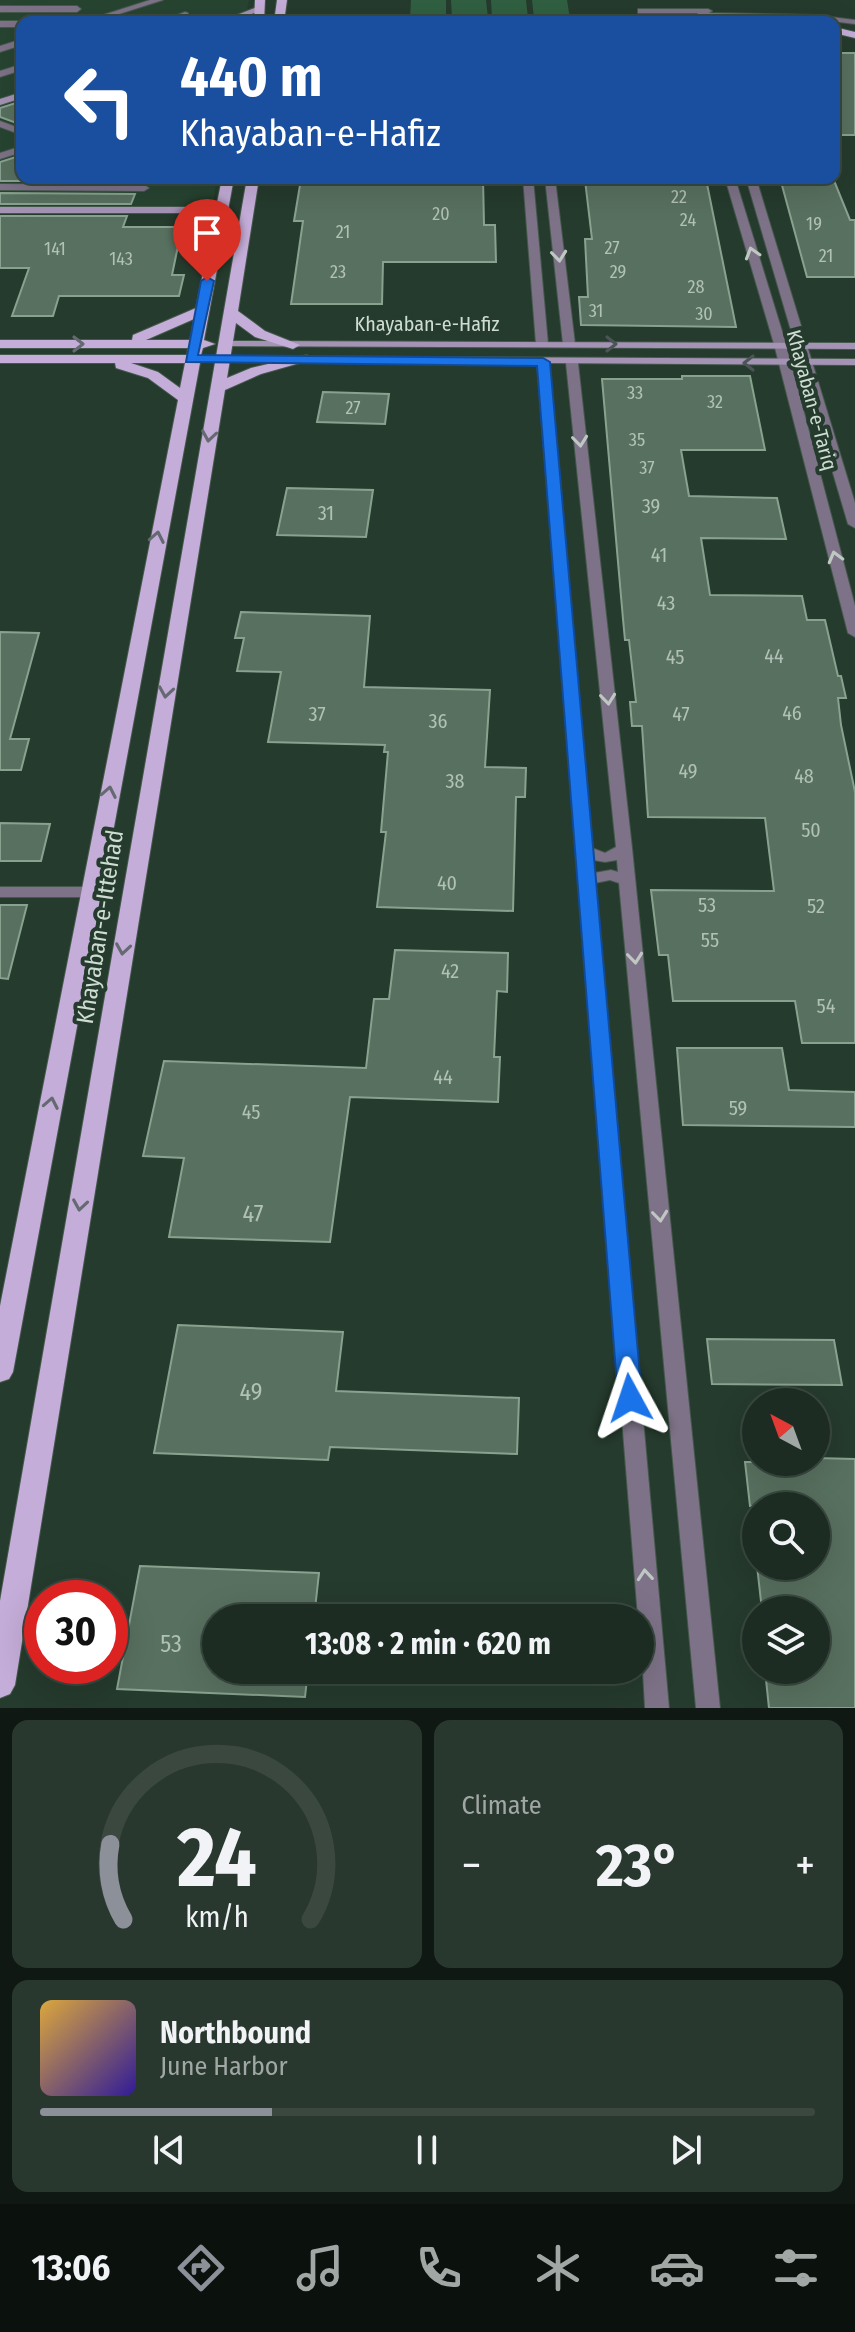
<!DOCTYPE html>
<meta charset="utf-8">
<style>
:root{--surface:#1c2c22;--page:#29382f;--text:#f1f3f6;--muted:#a0a7a5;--line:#3a4840;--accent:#8c9099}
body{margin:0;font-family:"Fira Sans Condensed",sans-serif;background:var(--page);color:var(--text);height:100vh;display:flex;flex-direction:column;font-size:30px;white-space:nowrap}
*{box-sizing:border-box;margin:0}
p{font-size:26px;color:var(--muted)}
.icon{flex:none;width:44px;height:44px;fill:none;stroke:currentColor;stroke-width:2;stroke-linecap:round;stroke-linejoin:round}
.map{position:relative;height:1708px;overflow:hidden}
.sheet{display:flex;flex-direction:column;gap:12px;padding:12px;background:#0f1813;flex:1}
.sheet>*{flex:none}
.guide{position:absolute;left:16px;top:16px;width:824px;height:168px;border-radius:16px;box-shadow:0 8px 32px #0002,0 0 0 2px var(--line);background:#1a4fa0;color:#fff;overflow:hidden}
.needle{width:52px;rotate:319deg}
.fabs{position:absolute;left:742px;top:1388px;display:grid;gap:16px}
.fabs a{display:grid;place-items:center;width:88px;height:88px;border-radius:50%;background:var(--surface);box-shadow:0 8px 32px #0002,0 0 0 2px var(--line);font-size:40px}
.speed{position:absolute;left:24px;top:1580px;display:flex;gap:16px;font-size:40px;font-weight:700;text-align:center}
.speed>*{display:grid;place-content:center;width:104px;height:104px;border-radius:50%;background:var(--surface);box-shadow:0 8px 32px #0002,0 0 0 2px var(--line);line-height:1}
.speed .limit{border:12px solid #d22;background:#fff;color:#111}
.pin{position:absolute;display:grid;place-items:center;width:68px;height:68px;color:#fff;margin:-82px -34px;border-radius:50% 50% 50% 0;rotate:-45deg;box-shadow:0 0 8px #0007}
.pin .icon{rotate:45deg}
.me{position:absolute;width:88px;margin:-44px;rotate:355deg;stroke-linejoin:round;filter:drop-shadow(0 0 6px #0008)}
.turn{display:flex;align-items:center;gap:28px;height:168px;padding:0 32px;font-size:36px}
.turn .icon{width:104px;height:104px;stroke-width:2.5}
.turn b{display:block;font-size:56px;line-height:68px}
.big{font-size:60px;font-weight:700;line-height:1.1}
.sheet .widget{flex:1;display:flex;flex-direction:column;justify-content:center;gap:12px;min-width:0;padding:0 28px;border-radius:16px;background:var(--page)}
.sheet .dial{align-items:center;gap:0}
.dial svg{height:208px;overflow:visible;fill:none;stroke:var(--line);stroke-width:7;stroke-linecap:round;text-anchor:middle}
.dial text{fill:var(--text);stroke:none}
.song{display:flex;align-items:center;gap:24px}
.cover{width:96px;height:96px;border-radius:12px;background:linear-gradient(135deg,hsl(40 70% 55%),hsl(250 70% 35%))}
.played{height:8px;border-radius:4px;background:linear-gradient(90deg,var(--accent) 30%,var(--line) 30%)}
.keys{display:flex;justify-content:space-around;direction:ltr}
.heat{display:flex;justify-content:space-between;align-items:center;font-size:44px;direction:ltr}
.sheet .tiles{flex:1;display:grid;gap:12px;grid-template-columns:1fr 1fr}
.widget:last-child{grid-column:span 2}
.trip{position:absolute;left:202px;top:1604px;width:452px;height:80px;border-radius:40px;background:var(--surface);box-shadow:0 8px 32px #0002,0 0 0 2px var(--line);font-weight:700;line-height:80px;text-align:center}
.dock{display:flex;height:128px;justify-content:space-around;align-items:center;background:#0b120e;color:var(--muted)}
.dock .icon{width:56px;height:56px}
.dock .on{color:var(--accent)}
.dock b{font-size:36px;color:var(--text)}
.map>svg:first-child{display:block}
.built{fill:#274431}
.green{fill:#305f41}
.building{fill:#58705f;stroke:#89a290;stroke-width:2}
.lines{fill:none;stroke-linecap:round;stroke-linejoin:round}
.lane-casing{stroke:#44584b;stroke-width:2}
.street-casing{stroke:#44584b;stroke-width:2}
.secondary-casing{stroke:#44584b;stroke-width:2}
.primary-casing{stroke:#44584b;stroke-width:2}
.lane{fill:#7d7287;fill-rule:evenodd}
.street{fill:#7d7287;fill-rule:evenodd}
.secondary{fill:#a593b5;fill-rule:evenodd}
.primary{fill:#c4add8;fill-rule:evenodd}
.oneway{stroke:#bfc7c3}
.oneway2{stroke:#656971}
.oneway3{stroke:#4b5556}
.route{fill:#1a73e8;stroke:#114b97;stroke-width:2}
.labels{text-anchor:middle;stroke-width:8;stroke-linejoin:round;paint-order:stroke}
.far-number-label{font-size:18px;fill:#b1c1b5}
.far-street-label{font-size:20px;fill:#cfdcd2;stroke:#253b2d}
.number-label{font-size:20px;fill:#b1c1b5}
.street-label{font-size:24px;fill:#cfdcd2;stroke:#253b2d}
.near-number-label{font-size:24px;fill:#b1c1b5}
</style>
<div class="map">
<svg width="855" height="1708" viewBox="0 0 855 1708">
<rect width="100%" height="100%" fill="#253b2d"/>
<path class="built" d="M0 0H249L245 22H22V178H217L212 207H0Z"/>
<path class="green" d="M411 0H446V19H410Z
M451 0H486L488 18H452Z
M491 0H526L528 18H492Z
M532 0H567L570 19H534Z"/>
<path class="building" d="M834 53H855V135H834Z
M22 101V125L0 117V108Z
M22 155V181H0V162Z
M319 178H483L484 225H495L496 262H383L382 304H291L303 221H294L300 185H318Z
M780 178H833L850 220H855V277H807Z
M706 179 736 327 581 325 579 297H588L585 239H592L585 180Z
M0 193 135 194 131 204H0Z
M0 216H127L123 227H182L172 275H184L179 296H59L53 316H12L29 268H0Z
M682 376H750L765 450H681L689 496 777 498 786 539 701 538 710 595 802 596 807 620H825L838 676H841L846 698H838L841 725 855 792V1043H802L795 1001H673L668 955H659L651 890 774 891 765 818 648 817 642 726H632L630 702H636L629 640H625L623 619 602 379H682Z
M323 392 389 394 385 424 317 422Z
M287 488 373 490 366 537 277 535Z
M241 612 370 616 364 687 490 690 485 767 526 768 525 797H516L513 911 377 907 386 832H381L388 752H384L385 745 268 742 281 672 237 671 244 638H235Z
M0 632 39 633 10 739H29L21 770H0Z
M0 823 50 824 41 861H0Z
M0 905H27L8 979 0 978Z
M395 950 508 953 507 992 497 991 494 1057H500L498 1102 350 1097 330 1242 169 1237 184 1158 143 1156 164 1061 366 1068 374 999H389Z
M677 1048H782L789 1090 855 1092V1127L683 1125Z
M178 1325 343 1332 336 1391 519 1398 517 1454 330 1447 328 1460 154 1453Z
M707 1339 834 1340 842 1385 712 1384Z
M816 1458 855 1459V1708H769L765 1670H816V1610H762L757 1566H816V1506H750L745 1462H816Z
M140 1566 319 1573 314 1618H216V1670H308L305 1697 117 1689Z"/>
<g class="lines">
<g class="lane-casing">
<path id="lane" d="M641 9H708L712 11 709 13 815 15 855 20V24L815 19 700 17 696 15 698 13H638V9Z"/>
</g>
<g class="street-casing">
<path id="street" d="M150 0H163L94 22H81Z
M0 6H77L81 9 77 12H0Z
M185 12 188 13V17L172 22H159Z
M0 21H22L24 22H22V27H0Z
M22 39V45L0 52V46Z
M22 64V70L0 77V71Z
M0 121 22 129V135L0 127Z
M22 146V152L0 159V153Z
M523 178H533L548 344 542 347 536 344Z
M545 178H555L575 344 569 347 563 344Z
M725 178H735L786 344 855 606V637L848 633 774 344Z
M746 178H756L855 503V528L848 524Z
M0 184 144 185 149 188 144 191 0 190Z
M543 359 549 362 592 848 605 853 616 847 566 363 572 360 578 363 632 848 720 1708H696L619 883 610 880 595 883 669 1708H645L640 1618H638L537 362ZM593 860 605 862 617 860 618 872 611 870 594 873Z
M0 887H91L99 892 91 897H0Z"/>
</g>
<g class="secondary-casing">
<path id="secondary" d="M257 7 264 9 231 22H219Z
M22 92V98L0 105V99Z
M0 207H222L227 210 222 213H0Z
M225 341 855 343V349L221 346 219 344Z
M221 356 855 359V365L217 361V357Z"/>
</g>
<g class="primary-casing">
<path id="primary" d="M255 0H265L264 22H254Z
M277 0H287L284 22H274Z
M834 27 855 32V38L834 33Z
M222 178H234L204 340 215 344 203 348 201 355 208 359 200 363 13 1372 9 1379 0 1382V1306L178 400 148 378 116 368 115 363H0V355H187L188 348H0V340H132L133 335 196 308ZM194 319 190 340H146ZM131 363H185L180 388 158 372Z
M247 178H259L238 311 265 331 300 345 293 349 255 337 236 323 227 378 251 368 307 355 314 359 261 374 225 390 15 1685 10 1694 0 1698V1601Z"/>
</g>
<use href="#lane" class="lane"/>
<use href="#street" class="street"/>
<use href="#secondary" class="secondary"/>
<use href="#primary" class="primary"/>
</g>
<defs><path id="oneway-chevron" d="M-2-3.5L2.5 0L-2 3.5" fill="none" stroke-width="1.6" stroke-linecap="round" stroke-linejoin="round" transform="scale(2)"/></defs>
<g class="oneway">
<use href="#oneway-chevron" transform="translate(752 253) rotate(-107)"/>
<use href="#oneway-chevron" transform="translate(559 256) rotate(84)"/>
<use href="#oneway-chevron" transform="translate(580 441) rotate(84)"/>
<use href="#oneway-chevron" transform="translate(835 557) rotate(-105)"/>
<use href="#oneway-chevron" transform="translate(608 699) rotate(84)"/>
<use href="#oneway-chevron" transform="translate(635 958) rotate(84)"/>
<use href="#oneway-chevron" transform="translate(660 1216) rotate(84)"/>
<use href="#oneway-chevron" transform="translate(645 1575) rotate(-95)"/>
</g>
<g class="oneway2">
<use href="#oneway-chevron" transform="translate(78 344)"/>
<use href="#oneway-chevron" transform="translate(209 436) rotate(99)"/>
<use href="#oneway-chevron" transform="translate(157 537) rotate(-79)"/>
<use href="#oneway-chevron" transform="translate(166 692) rotate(99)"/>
<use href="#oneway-chevron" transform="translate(109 792) rotate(-79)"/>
<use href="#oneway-chevron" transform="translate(123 949) rotate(99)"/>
<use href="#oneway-chevron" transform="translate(51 1103) rotate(-79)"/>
<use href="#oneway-chevron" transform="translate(80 1205) rotate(99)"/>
</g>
<g class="oneway3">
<use href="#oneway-chevron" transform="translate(611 344)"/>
<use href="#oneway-chevron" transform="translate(749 363) rotate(180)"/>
</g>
<path class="route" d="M207 277 214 281 198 355 543 358 550 362 642 1398 638 1405H621L618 1398 537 366 186 362 201 281Z"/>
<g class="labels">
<g class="far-number-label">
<text x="679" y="203">22</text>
<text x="441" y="220">20</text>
<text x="688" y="226">24</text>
<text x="814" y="230">19</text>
<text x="343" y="238">21</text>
<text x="612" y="254">27</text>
<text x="55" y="255">141</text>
<text x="826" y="262">21</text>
<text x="121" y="265">143</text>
<text x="338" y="278">23</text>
<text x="618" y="278">29</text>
<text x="696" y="293">28</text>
<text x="596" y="317">31</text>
<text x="704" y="320">30</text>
<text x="635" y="399">33</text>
<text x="715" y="408">32</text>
<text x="353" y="414">27</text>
<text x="637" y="446">35</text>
<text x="647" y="474">37</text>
</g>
<g class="far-street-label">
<text x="427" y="331">Khayaban-e-Hafiz</text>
<text transform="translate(812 400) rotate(75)" y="7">Khayaban-e-Tariq</text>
</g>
<g class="number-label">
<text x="651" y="513">39</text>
<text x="326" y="520">31</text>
<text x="659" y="562">41</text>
<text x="666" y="610">43</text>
<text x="774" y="663">44</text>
<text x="675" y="664">45</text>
<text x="792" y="720">46</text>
<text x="317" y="721">37</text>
<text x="681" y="721">47</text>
<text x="438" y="728">36</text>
<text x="688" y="778">49</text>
<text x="804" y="783">48</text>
<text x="455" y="788">38</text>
<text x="811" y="837">50</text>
<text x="447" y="890">40</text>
<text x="707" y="912">53</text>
<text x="816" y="913">52</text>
<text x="710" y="947">55</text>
<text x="450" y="978">42</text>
<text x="826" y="1013">54</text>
<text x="443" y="1084">44</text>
<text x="738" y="1115">59</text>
<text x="251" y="1119">45</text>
</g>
<g class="street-label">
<text transform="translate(100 927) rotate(-81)" y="8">Khayaban-e-Ittehad</text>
</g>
<g class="near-number-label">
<text x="253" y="1222">47</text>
<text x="251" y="1400">49</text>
<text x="171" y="1652">53</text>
</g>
</g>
</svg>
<div class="fabs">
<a><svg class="needle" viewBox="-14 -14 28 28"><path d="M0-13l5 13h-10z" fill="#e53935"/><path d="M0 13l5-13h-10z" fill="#a0a7a5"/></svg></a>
<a><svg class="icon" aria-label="search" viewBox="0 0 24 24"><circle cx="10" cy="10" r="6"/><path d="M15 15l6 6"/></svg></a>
<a><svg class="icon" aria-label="layers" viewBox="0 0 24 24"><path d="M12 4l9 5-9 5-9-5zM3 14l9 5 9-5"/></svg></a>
</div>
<div class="speed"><div class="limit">30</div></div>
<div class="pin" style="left:207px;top:281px;background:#d93025"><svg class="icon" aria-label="arrive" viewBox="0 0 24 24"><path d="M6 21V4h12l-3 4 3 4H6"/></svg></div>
<svg class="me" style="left:630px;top:1398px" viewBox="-20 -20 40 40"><path d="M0-17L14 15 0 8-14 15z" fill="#1a73e8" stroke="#fff" stroke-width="4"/></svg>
<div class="trip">13:08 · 2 min · 620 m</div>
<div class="guide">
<div class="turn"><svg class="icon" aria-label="left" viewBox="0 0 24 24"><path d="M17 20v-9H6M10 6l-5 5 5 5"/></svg><div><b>440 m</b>Khayaban-e-Hafiz</div></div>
</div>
</div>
<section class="sheet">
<div class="tiles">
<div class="widget dial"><svg viewBox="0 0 100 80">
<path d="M14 69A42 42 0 1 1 86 69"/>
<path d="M14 69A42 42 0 0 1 9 40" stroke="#8c9099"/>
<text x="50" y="56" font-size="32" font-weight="700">24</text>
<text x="50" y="72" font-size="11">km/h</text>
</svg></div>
<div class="widget"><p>Climate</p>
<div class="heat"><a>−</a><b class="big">23°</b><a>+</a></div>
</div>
<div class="widget">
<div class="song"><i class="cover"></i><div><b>Northbound</b><p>June Harbor</p></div></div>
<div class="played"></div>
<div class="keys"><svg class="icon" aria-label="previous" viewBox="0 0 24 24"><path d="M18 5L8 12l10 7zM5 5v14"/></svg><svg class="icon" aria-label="pause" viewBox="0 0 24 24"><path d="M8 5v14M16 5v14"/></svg><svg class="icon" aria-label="next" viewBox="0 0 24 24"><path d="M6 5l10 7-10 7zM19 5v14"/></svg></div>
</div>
</div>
</section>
<nav class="dock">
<b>13:06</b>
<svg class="icon on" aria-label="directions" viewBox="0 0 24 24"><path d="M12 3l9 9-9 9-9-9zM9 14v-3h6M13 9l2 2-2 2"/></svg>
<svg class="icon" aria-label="music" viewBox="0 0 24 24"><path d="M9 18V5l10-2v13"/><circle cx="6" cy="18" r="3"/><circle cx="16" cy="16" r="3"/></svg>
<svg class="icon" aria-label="phone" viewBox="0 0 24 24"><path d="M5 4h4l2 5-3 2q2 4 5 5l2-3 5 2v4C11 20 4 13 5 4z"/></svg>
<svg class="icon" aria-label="climate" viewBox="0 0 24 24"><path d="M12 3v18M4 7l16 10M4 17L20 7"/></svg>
<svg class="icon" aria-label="car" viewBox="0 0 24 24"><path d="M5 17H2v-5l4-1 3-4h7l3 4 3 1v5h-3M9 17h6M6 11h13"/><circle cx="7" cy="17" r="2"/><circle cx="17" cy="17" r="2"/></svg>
<svg class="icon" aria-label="filters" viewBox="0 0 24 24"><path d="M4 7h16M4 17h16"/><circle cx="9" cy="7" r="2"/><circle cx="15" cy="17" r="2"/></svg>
</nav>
